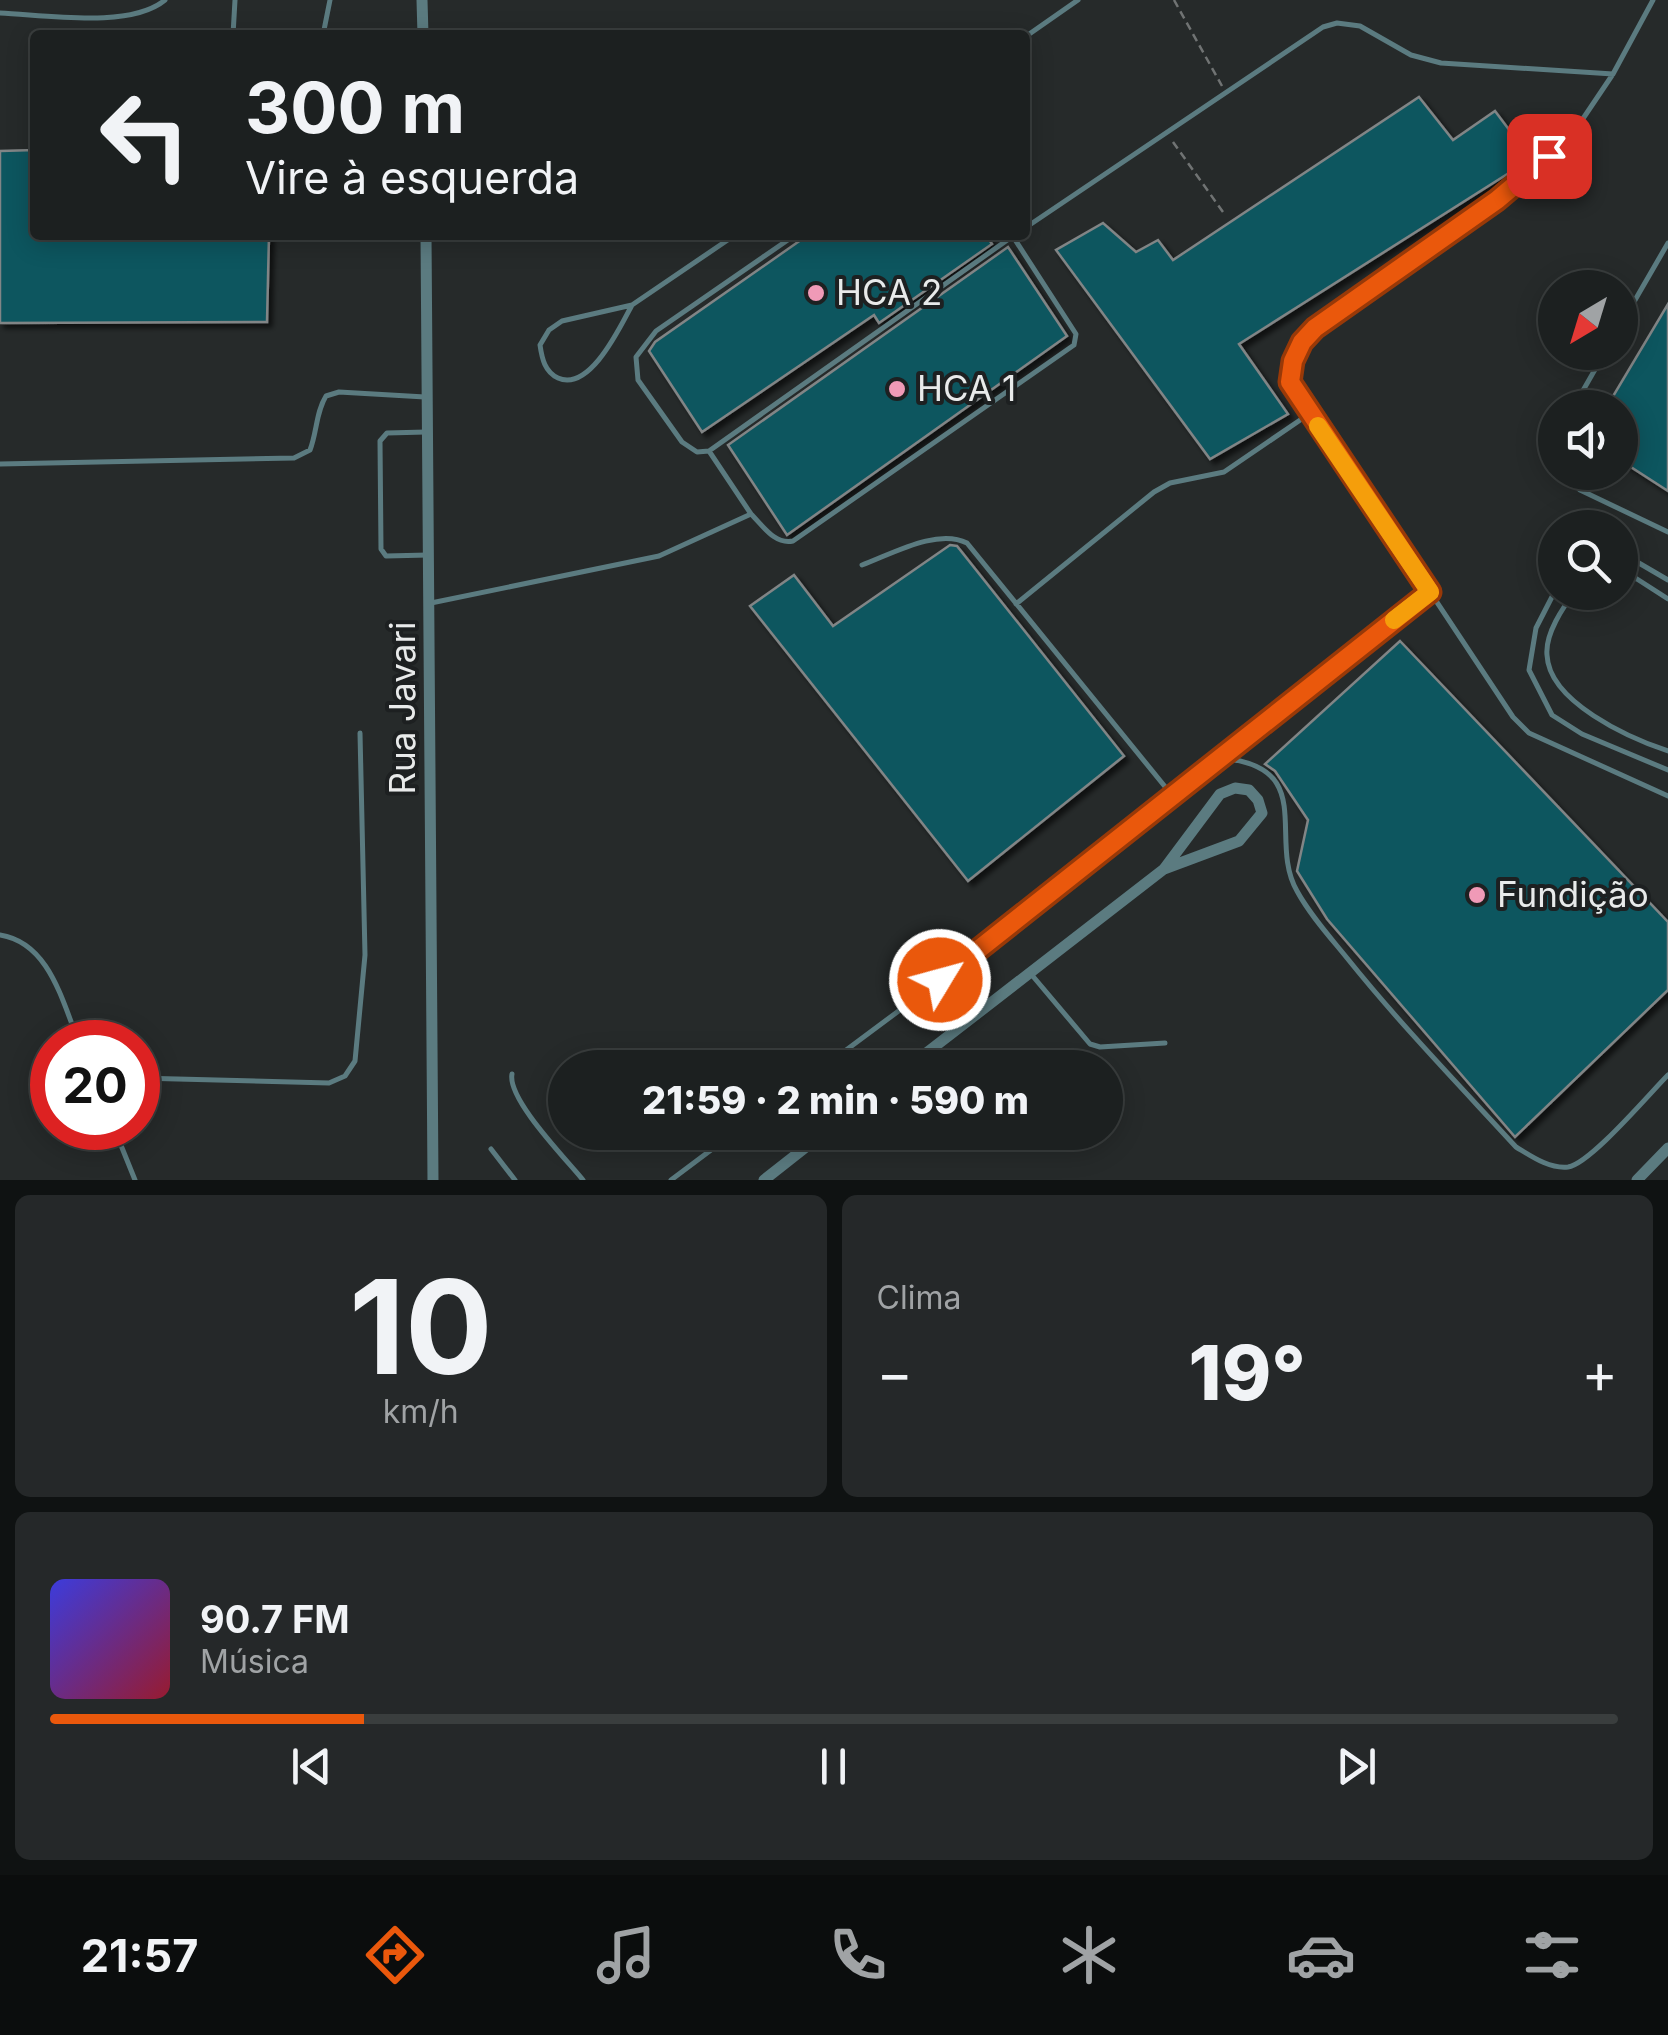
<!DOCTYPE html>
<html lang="pt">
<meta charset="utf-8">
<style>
:root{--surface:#1c2020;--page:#252829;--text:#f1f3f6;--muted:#a0a3a5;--line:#3a3e3e;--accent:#ea580c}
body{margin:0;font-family:Inter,sans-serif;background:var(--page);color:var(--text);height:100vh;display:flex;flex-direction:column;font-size:38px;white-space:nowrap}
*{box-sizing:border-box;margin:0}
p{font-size:32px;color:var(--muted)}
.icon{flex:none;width:55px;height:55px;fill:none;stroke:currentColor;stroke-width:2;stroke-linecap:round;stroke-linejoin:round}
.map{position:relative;height:1180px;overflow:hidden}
.sheet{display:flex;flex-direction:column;gap:15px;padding:15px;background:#0f1212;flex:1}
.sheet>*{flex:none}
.top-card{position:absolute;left:30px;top:30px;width:1000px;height:210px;border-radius:10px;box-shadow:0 5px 25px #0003,0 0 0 2px var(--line);background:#1c2020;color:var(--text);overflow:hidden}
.needle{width:65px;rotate:218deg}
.buttons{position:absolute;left:1538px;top:270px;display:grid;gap:20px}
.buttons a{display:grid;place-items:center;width:100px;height:100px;border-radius:50%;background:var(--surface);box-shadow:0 5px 25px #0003,0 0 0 2px var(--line);font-size:50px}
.speed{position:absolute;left:30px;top:1020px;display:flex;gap:20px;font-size:50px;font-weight:700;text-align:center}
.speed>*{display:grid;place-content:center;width:130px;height:130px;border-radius:50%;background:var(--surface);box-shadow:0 5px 25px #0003,0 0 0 2px var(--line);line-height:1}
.speed .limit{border:15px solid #d22;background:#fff;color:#111}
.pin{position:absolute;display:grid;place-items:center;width:85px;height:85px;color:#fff;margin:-42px;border-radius:20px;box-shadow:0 5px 15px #0006}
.me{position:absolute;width:110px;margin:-55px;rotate:53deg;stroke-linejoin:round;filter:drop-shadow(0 0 8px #0008)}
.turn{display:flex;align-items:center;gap:35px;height:210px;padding:0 50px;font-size:45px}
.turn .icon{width:130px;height:130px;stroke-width:2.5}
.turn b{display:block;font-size:70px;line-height:85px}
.big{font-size:75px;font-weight:800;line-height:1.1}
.sheet .widget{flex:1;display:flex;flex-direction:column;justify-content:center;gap:15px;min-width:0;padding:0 35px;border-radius:15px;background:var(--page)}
.sheet .dial{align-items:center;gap:0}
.dial b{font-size:130px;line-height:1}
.song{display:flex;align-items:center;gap:30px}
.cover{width:120px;height:120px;border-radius:15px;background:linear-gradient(135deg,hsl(240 70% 55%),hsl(350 70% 35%))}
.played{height:10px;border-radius:5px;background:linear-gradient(90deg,var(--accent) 20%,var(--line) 20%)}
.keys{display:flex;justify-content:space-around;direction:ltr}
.heat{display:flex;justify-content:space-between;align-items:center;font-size:55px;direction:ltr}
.sheet .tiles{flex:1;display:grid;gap:15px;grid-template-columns:1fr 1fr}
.widget:last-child{grid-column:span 2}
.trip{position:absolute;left:548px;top:1050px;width:575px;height:100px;border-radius:50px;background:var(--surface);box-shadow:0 5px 25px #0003,0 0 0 2px var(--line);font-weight:800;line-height:100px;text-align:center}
.tab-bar{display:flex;height:160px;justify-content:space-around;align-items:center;background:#0b0d0d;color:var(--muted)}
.tab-bar .icon{width:70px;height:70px}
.tab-bar .selected{color:var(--accent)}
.tab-bar b{font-size:45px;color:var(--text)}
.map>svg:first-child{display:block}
.building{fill:#10565f;stroke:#818586;stroke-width:2.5;filter:url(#shadow)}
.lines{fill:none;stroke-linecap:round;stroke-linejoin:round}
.path{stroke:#707373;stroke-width:2.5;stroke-dasharray:8 5;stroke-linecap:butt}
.service{stroke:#5b7b80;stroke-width:5}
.minor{stroke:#5b7b80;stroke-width:11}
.route-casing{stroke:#983908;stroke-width:25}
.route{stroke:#ea580c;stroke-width:18}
.slow{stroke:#f59e0b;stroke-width:18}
.poi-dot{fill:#f09ab7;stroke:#1d2021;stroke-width:4}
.labels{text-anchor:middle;stroke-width:8;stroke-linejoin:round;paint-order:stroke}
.poi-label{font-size:35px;fill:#e8eaea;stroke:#1d2021;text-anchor:start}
.street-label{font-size:35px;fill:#e8eaea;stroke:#1d2021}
</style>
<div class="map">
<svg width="1668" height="1180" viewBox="0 0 1668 1180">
<defs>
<filter id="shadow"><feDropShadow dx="4.5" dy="4.5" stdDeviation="2.5" flood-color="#0009"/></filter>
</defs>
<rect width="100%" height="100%" fill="#262a2a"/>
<path class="building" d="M1419 97 1453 140 1495 111 1531 159 1239 344 1288 414 1210 459 1056 250 1103 223 1136 252 1158 240 1173 260Z
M35 150V235H269L267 322 0 323V151Z
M808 235H986L992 244 879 323 874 315 702 432 649 351 655 342Z
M1008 247 1067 336 787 535 728 445Z
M1668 304V491L1620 460V408H1606Z
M950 545 957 546 1124 756 968 881 750 606 794 575 833 626Z
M1400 641 1668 922V990L1515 1137 1327 919 1297 871 1308 820 1275 771 1265 764Z"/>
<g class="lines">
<path class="path" d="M1174 0 1222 86
M1173 142 1223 212"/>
<path class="service" d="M1653 0 1613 74 1576 129 1549 156 1497 199 1315 328C1299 345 1293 359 1291 382L1513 717 1529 733 1668 796
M0 13C46 15 130 29 165 0
M233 35 235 0
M323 35 330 0
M1025 37 1078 0
M1025 228 1323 27 1337 23 1360 26 1411 55 1441 63 1613 74
M632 305C620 327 590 392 558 378 545 372 542 359 540 345L549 330 562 321 632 305 735 235
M1620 326 1668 243
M1573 408 1605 352
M426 432 387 433 380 441 381 549 386 556 428 555
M709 451 697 452 682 442 638 380 636 357 656 331 795 235
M0 464 294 458 310 450C317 432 316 412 326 396L339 392 425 397
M1564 472 1580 490 1668 532
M751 514 709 451 1013 236
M1620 552 1668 580
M862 565C892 554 937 528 967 543L1171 794
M1620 574 1637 579 1668 599
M1555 591 1536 628 1529 670 1552 715 1582 734 1668 770
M1575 592C1563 607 1545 634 1547 655 1549 702 1629 738 1668 751
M431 603 659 556 751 514C763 526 775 545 793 541L1074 345 1076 334 1012 235
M1016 604 1154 492 1170 483 1224 472 1309 414
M1220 758C1319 766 1267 839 1297 891 1310 915 1330 937 1347 958 1400 1024 1459 1085 1516 1147 1531 1156 1549 1169 1568 1167 1590 1164 1649 1094 1668 1075
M0 935C50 943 62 1002 79 1042
M1031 974 1090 1044 1100 1047 1165 1043
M822 1068 998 937 1217 757 1429 592
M512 1074C507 1099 566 1159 583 1180
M138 1078 329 1083 345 1076 355 1061 365 955 360 733
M114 1128 135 1180
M491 1149 515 1180
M671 1180 735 1132"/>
<path class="minor" d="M422 0 423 35
M426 235 433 1180
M907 1068 1164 869 1220 794 1235 788 1249 790 1258 800 1262 813 1239 841 1164 869
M764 1180 825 1132
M1637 1180 1668 1148"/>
</g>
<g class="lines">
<g class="route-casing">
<path id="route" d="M940 980 1430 592 1290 382 1293 361 1302 342 1315 328 1497 200 1549 156"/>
</g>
<use href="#route" class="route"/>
<path class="slow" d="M1318 426 1430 592 1394 620"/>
</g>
<g class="poi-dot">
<circle cx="816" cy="293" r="10"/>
<circle cx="897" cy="389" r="10"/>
<circle cx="1477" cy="895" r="10"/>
</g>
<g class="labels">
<g class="poi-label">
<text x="836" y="305">HCA 2</text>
<text x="917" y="401">HCA 1</text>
<text x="1497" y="907">Fundição</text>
</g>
<g class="street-label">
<text transform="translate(403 708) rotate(-90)" y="12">Rua Javari</text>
</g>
</g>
</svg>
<div class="buttons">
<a><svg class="needle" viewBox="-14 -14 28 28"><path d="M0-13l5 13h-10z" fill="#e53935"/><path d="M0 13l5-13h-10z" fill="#a0a3a5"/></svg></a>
<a><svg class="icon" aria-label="sound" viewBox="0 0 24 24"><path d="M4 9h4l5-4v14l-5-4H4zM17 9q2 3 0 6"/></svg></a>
<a><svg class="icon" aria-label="search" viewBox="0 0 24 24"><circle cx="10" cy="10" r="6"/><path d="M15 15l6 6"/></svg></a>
</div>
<div class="speed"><div class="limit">20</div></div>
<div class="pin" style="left:1549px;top:156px;background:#d93025"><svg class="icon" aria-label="arrive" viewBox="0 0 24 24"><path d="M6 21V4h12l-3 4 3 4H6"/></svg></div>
<svg class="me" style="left:940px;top:980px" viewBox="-20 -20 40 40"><circle r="17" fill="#ea580c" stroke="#fff" stroke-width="3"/><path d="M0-11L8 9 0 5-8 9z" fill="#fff"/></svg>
<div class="trip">21:59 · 2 min · 590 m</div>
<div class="top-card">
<div class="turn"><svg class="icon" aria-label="left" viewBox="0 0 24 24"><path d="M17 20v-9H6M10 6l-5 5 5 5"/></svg><div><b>300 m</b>Vire à esquerda</div></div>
</div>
</div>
<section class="sheet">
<div class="tiles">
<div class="widget dial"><b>10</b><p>km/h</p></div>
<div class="widget"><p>Clima</p>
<div class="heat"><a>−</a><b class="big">19°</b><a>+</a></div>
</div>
<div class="widget">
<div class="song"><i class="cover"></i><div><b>90.7 FM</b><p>Música</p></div></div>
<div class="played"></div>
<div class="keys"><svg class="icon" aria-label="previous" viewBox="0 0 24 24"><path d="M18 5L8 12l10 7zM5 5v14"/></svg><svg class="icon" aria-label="pause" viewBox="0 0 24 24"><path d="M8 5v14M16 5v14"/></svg><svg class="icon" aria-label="next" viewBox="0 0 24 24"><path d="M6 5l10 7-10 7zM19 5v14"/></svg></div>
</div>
</div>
</section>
<nav class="tab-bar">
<b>21:57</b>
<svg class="icon selected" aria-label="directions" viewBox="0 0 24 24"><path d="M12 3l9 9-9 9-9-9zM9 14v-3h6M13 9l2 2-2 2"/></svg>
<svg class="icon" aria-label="music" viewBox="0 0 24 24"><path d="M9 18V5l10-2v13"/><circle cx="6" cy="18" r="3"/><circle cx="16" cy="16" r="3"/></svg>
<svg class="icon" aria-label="phone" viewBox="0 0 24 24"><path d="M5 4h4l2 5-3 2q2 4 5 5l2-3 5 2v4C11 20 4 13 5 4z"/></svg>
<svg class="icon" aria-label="climate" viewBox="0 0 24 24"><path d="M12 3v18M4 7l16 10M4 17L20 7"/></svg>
<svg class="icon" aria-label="car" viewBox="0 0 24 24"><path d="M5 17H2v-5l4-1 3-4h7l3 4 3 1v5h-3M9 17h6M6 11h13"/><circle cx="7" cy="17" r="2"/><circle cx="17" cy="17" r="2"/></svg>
<svg class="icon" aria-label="filters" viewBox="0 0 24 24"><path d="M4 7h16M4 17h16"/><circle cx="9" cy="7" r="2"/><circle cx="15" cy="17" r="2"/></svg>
</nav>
